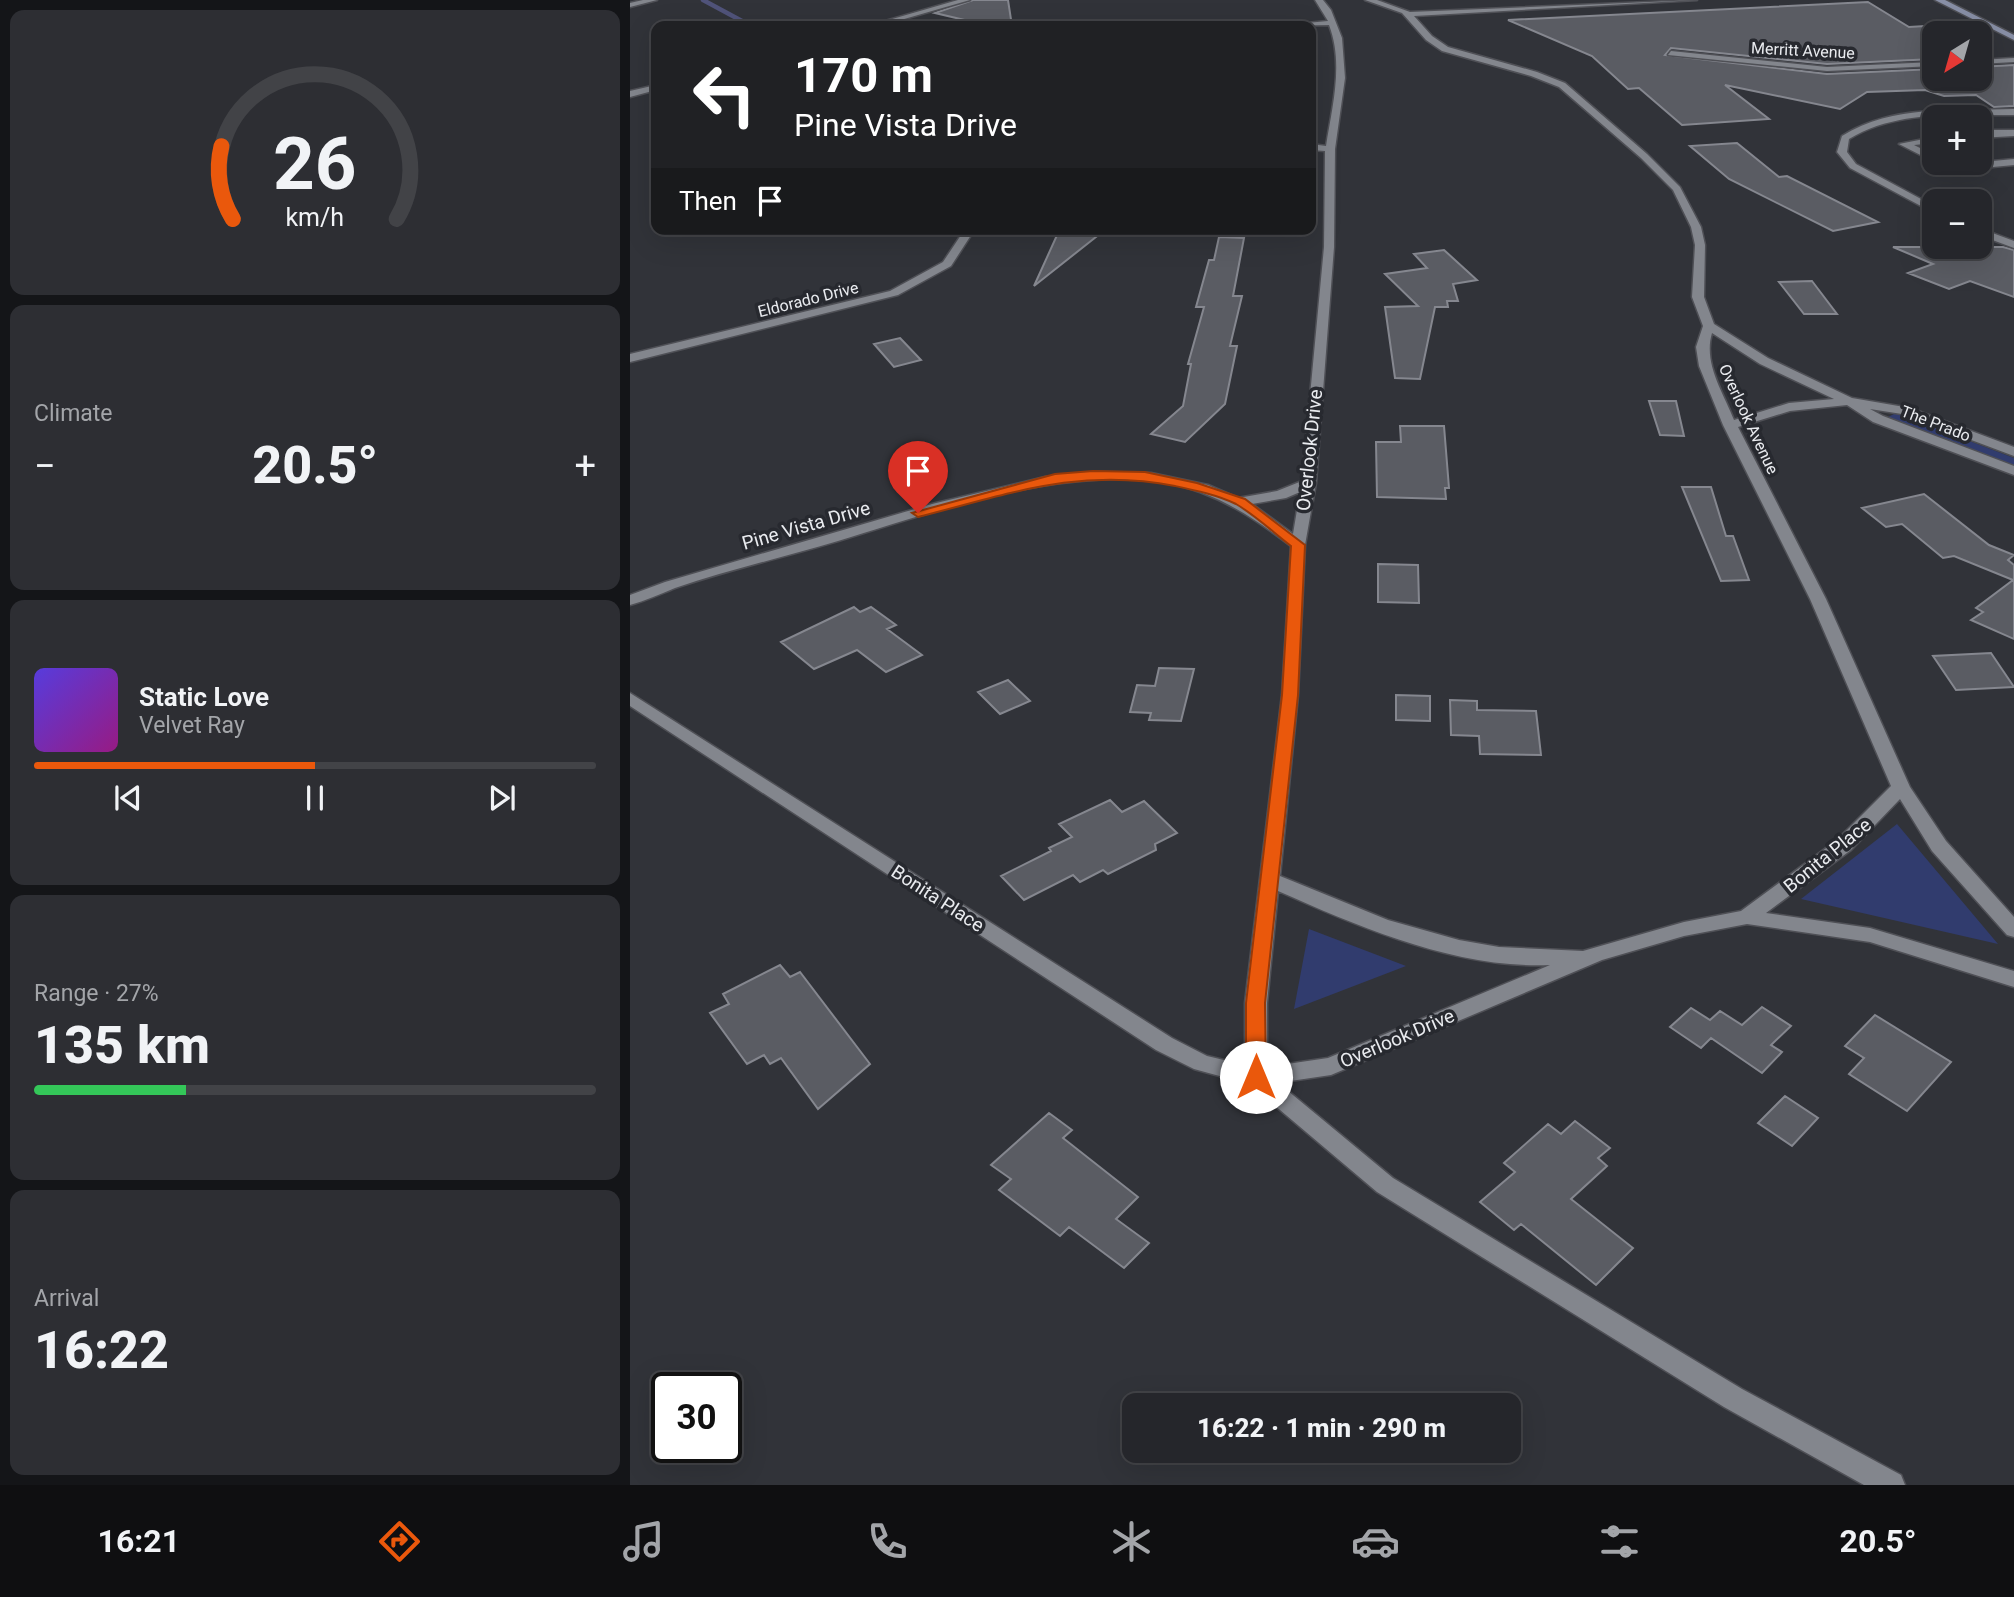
<!DOCTYPE html>
<meta charset="utf-8">
<style>
:root{--surface:#25262b;--page:#2d2e33;--text:#f1f3f6;--muted:#a3a5a9;--line:#424347;--accent:#ea580c}
body{margin:0;font-family:Roboto,sans-serif;background:var(--page);color:var(--text);height:100vh;display:flex;flex-direction:column;font-size:26px;white-space:nowrap}
*{box-sizing:border-box;margin:0}
p{font-size:23px;color:var(--muted)}
.icon{flex:none;width:38px;height:38px;fill:none;stroke:currentColor;stroke-width:2;stroke-linecap:round;stroke-linejoin:round}
.map{position:relative;flex:1;overflow:hidden}
.sheet{display:flex;flex-direction:column;gap:10px;padding:10px;background:#141518;width:630px}
.sheet>*{flex:none}
.guide{position:absolute;left:21px;top:21px;width:665px;height:214px;border-radius:14px;box-shadow:0 7px 28px #0002,0 0 0 2px var(--line);background:#202124;color:#fff;overflow:hidden}
.needle{width:46px;rotate:217deg}
.fabs{position:absolute;left:1292px;top:21px;display:grid;gap:14px}
.fabs a{display:grid;place-items:center;width:70px;height:70px;border-radius:14px;background:var(--surface);box-shadow:0 7px 28px #0002,0 0 0 2px var(--line);font-size:35px}
.speed{position:absolute;left:21px;top:1372px;display:flex;gap:14px;font-size:35px;font-weight:700;text-align:center}
.speed>*{display:grid;place-content:center;width:91px;height:91px;border-radius:50%;background:var(--surface);box-shadow:0 7px 28px #0002,0 0 0 2px var(--line);line-height:1}
.speed .limit{border:4px solid #111;border-radius:10px;background:#fff;color:#111}
.pin{position:absolute;display:grid;place-items:center;width:60px;height:60px;color:#fff;margin:-72px -30px;border-radius:50% 50% 50% 0;rotate:-45deg;box-shadow:0 0 7px #0007}
.pin .icon{rotate:45deg}
.me{position:absolute;width:77px;margin:-38px;rotate:0deg;stroke-linejoin:round;filter:drop-shadow(0 0 5px #0008)}
.turn{display:flex;align-items:center;gap:24px;height:147px;padding:0 28px;font-size:32px}
.turn .icon{width:91px;height:91px;stroke-width:2.5}
.turn b{display:block;font-size:49px;line-height:60px}
.then{display:flex;align-items:center;height:66px;padding:0 28px;background:#0003;gap:14px;font-size:26px}
.big{font-size:52px;font-weight:800;line-height:1.1}
.sheet .tile{flex:1;display:flex;flex-direction:column;justify-content:center;gap:10px;min-width:0;padding:0 24px;border-radius:14px;background:var(--page)}
.sheet .dial{align-items:center;gap:0}
.dial svg{height:182px;overflow:visible;fill:none;stroke:var(--line);stroke-width:7;stroke-linecap:round;text-anchor:middle}
.dial text{fill:var(--text);stroke:none}
.song{display:flex;align-items:center;gap:21px}
.cover{width:84px;height:84px;border-radius:10px;background:linear-gradient(135deg,hsl(250 70% 55%),hsl(310 70% 35%))}
.played{height:7px;border-radius:4px;background:linear-gradient(90deg,var(--accent) 50%,var(--line) 50%)}
.keys{display:flex;justify-content:space-around;direction:ltr}
.heat{display:flex;justify-content:space-between;align-items:center;font-size:38px;direction:ltr}
.charge{height:10px;border-radius:5px;background:linear-gradient(90deg,#34c759 27%,var(--line) 0)}
.trip{position:absolute;left:492px;top:1393px;width:399px;height:70px;border-radius:14px;background:var(--surface);box-shadow:0 7px 28px #0002,0 0 0 2px var(--line);font-weight:800;line-height:70px;text-align:center}
.tab-bar{display:flex;height:112px;justify-content:space-around;align-items:center;background:#0f0f11;color:var(--muted)}
.tab-bar .icon{width:49px;height:49px}
.tab-bar .active{color:var(--accent)}
.tab-bar b{font-size:32px;color:var(--text)}
main{display:flex;flex:1;min-height:0}
.map>svg:first-child{display:block}
.green{fill:#313c6e}
.lines{fill:none;stroke-linecap:round;stroke-linejoin:round}
.stream{stroke:#50537a;stroke-width:4.5}
.building{fill:#5a5c63;stroke:#85878f;stroke-width:2}
.lane-casing{stroke:#4f5056;stroke-width:3}
.street-casing{stroke:#4f5056;stroke-width:3}
.secondary-casing{stroke:#4f5056;stroke-width:3}
.lane{fill:#83868d;fill-rule:evenodd}
.street{fill:#83868d;fill-rule:evenodd}
.secondary{fill:#888fa6;fill-rule:evenodd}
.route{fill:#ea580c;stroke:#983908;stroke-width:2}
.labels{text-anchor:middle;stroke-width:7;stroke-linejoin:round;paint-order:stroke}
.far-street-label{font-size:16px;fill:#e9ebef;stroke:#27292f}
.street-label{font-size:19px;fill:#e9ebef;stroke:#27292f}
</style>
<main>
<section class="sheet">
<div class="tile dial"><svg viewBox="0 0 100 80">
<path d="M14 69A42 42 0 1 1 86 69"/>
<path d="M14 69A42 42 0 0 1 9 37" stroke="#ea580c"/>
<text x="50" y="56" font-size="32" font-weight="700">26</text>
<text x="50" y="72" font-size="11">km/h</text>
</svg></div>
<div class="tile"><p>Climate</p>
<div class="heat"><a>−</a><b class="big">20.5°</b><a>+</a></div>
</div>
<div class="tile">
<div class="song"><i class="cover"></i><div><b>Static Love</b><p>Velvet Ray</p></div></div>
<div class="played"></div>
<div class="keys"><svg class="icon" aria-label="previous" viewBox="0 0 24 24"><path d="M18 5L8 12l10 7zM5 5v14"/></svg><svg class="icon" aria-label="pause" viewBox="0 0 24 24"><path d="M8 5v14M16 5v14"/></svg><svg class="icon" aria-label="next" viewBox="0 0 24 24"><path d="M6 5l10 7-10 7zM19 5v14"/></svg></div>
</div>
<div class="tile"><p>Range · 27%</p><b class="big">135 km</b><div class="charge"></div></div>
<div class="tile"><p>Arrival</p><b class="big">16:22</b></div>
</section>
<div class="map">
<svg width="1384" height="1485" viewBox="0 0 1384 1485">
<rect width="100%" height="100%" fill="#313339"/>
<path class="green" d="M1266 413 1384 458V468L1254 419Z
M1267 824 1368 944 1171 899Z
M679 929 776 966 664 1009Z"/>
<g class="lines">
<path class="stream" d="M73 0 112 21 131 26"/>
</g>
<path class="building" d="M343 0H378L382 26H360L305 13Z
M1238 2 1279 27 1312 25 1327 33H1304V59L1197 64 1041 48 1035 55 1197 74 1304 69V79H1349V67L1384 65V106L1364 107 1346 95 1314 96 1295 90 1237 92 1210 109 1095 85 1139 119 1052 125 1009 88 998 89 962 56 878 20Z
M1107 143 1149 177 1157 176 1248 222 1203 231 1099 179 1060 146Z
M428 233H471L404 286Z
M589 237 614 238 603 296H612L600 346H607L595 404 555 442 521 434 553 406 561 364H558L574 307H566L579 260H584Z
M1263 247H1373L1384 250V297L1340 281 1319 289 1278 273 1303 264Z
M814 250 847 280 823 284 828 301H817L818 307H805L790 379 765 378 755 307 788 306 755 274 797 268 784 254Z
M1182 281 1207 314H1174L1149 282Z
M270 338 291 360 264 367 244 344Z
M1019 401H1046L1054 436 1030 435Z
M770 426H814L819 488H815L816 499 747 497 746 442H771Z
M1052 487H1081L1096 536H1103L1119 580 1091 581Z
M1294 494 1359 545 1384 555 1378 560 1384 565V639L1341 620 1353 612 1346 608 1383 580 1324 556 1313 558 1272 524 1256 527 1232 508Z
M748 564 788 565 789 603 748 602Z
M224 607 230 612 241 607 266 625 257 629 292 655 256 672 227 650 184 669 151 642Z
M1361 653 1384 687 1326 690 1303 656Z
M529 668 564 669 551 721 519 720 521 713 500 712 507 685 525 686Z
M378 680 400 701 370 714 348 692Z
M766 695 800 696V721L766 720Z
M820 700 847 701V710L906 711 911 755 850 754 849 736 821 735Z
M480 800 492 812 514 801 547 833 525 844 526 850 478 874 473 870 450 882 443 875 394 900 371 876 421 851 419 848 442 837 429 824Z
M150 965 160 977 170 972 240 1064 188 1109 151 1058 140 1064 134 1055 117 1064 80 1013 99 1004 93 994Z
M1132 1007 1161 1026 1141 1045 1152 1052 1132 1073 1081 1038 1071 1048 1040 1027 1061 1008 1080 1020 1090 1011 1112 1025Z
M1245 1015 1321 1062 1277 1111 1219 1074 1234 1058 1215 1046Z
M1155 1096 1188 1118 1162 1146 1128 1123Z
M419 1113 442 1130 433 1138 508 1197 486 1219 519 1243 494 1268 439 1227 430 1236 369 1190 381 1179 361 1165Z
M945 1121 980 1148 968 1158 977 1166 941 1199 1003 1248 966 1285 891 1224 884 1230 850 1202 885 1172 874 1163 918 1124 931 1134Z"/>
<g class="lines">
<g class="lane-casing">
<path id="lane" d="M1349 124 1363 130H1384V136L1349 138 1352 132Z
M1304 137V143L1284 145 1304 155V162L1269 144Z
M1384 159V165L1331 170 1305 163 1331 164Z
M626 1068 634 1071 763 1178 1112 1389 1271 1475 1275 1485H1234L1094 1407 747 1192 618 1083 615 1077 618 1071Z"/>
</g>
<g class="street-casing">
<path id="street" d="M13 0H27L0 7V3Z
M328 0H340L250 26H238Z
M685 0H693L701 10 712 38 715 78 705 149 704 247 686 483 675 545 668 695 650 876 758 920 829 940 869 947 953 951 1054 922 1111 911 1207 840 1261 786 1180 599 1093 425 1069 366 1066 347 1073 326 1062 297 1065 245 1061 227 1043 190 1011 158 929 87 901 76 812 51 796 40 772 13 735 0H747L780 12 1067 0 784 16 802 36 818 47 907 72 935 83 1017 154 1050 187 1071 227 1075 245 1074 297 1084 324 1138 358 1222 398 1280 408 1384 447V456L1272 414 1240 409 1253 416 1384 466V475L1243 422 1217 405 1160 411 1108 427 1196 599 1280 787 1316 841 1384 917V937L1377 935 1302 851 1270 799 1221 850 1136 913 1240 928 1384 971V987L1240 942 1117 924 1054 936 972 960 701 1075 626 1086 564 1069 526 1050 0 706V693L542 1038 577 1056 615 1065V1003L652 695 661 546C632 524 605 505 570 492 466 453 310 510 208 541 154 557 98 570 45 588 30 594 15 601 0 605V595L35 582 302 504 415 477 469 472 521 473 578 485 608 498 647 491 672 481 694 247 695 151 681 150V144L696 146C702 107 714 64 699 25L644 26 698 21ZM1082 333 1130 364 1204 399 1159 403 1104 420C1093 392 1073 363 1082 333ZM670 492 663 534 622 504 656 498ZM648 891C732 928 827 969 920 965L698 1058 637 1067V1003Z
M1041 51 1197 67 1304 62V66L1197 71 1038 55Z
M1384 58V62L1349 64V60Z
M26 85V90L0 97V91Z
M1384 109V115C1329 116 1268 109 1219 139L1217 152 1226 164 1304 206V213L1220 168 1207 152 1212 136C1263 104 1326 111 1384 109Z
M1349 228 1384 241V248L1349 235Z
M335 229H345L321 266 268 295 0 362V354L260 291 313 262Z"/>
</g>
<g class="secondary-casing">
<path id="secondary" d="M1305 0H1315L1384 35V40Z"/>
</g>
<use href="#lane" class="lane"/>
<use href="#street" class="street"/>
<use href="#secondary" class="secondary"/>
</g>
<path class="route" d="M463 471 515 472 567 483 615 499 675 545 668 695 635 1003 636 1077 633 1083H619L616 1077V1003L652 695 661 546C644 533 625 515 606 504 588 495 564 490 545 486 450 467 379 494 288 517L282 513 425 474Z"/>
<g class="labels">
<g class="far-street-label">
<text transform="translate(1173 50) rotate(3)" y="6">Merritt Avenue</text>
<text transform="translate(178 299) rotate(-14)" y="6">Eldorado Drive</text>
<text transform="translate(1119 419) rotate(65)" y="6">Overlook Avenue</text>
<text transform="translate(1306 423) rotate(21)" y="6">The Prado</text>
</g>
<g class="street-label">
<text transform="translate(679 450) rotate(-84)" y="7">Overlook Drive</text>
<text transform="translate(176 525) rotate(-16)" y="7">Pine Vista Drive</text>
<text transform="translate(1197 855) rotate(-39)" y="7">Bonita Place</text>
<text transform="translate(308 898) rotate(33)" y="7">Bonita Place</text>
<text transform="translate(767 1038) rotate(-23)" y="7">Overlook Drive</text>
</g>
</g>
</svg>
<div class="fabs">
<a><svg class="needle" viewBox="-14 -14 28 28"><path d="M0-13l5 13h-10z" fill="#e53935"/><path d="M0 13l5-13h-10z" fill="#a3a5a9"/></svg></a>
<a>+</a>
<a>−</a>
</div>
<div class="speed"><div class="limit">30</div></div>
<div class="pin" style="left:288px;top:513px;background:#d93025"><svg class="icon" aria-label="arrive" viewBox="0 0 24 24"><path d="M6 21V4h12l-3 4 3 4H6"/></svg></div>
<svg class="me" style="left:626px;top:1077px" viewBox="-20 -20 40 40"><circle r="19" fill="#fff"/><path d="M0-13L10 11 0 6-10 11z" fill="#ea580c"/></svg>
<div class="trip">16:22 · 1 min · 290 m</div>
<div class="guide">
<div class="turn"><svg class="icon" aria-label="left" viewBox="0 0 24 24"><path d="M17 20v-9H6M10 6l-5 5 5 5"/></svg><div><b>170 m</b>Pine Vista Drive</div></div>
<div class="then">Then<svg class="icon" aria-label="arrive" viewBox="0 0 24 24"><path d="M6 21V4h12l-3 4 3 4H6"/></svg></div>
</div>
</div>
</main>
<nav class="tab-bar">
<b>16:21</b>
<svg class="icon active" aria-label="directions" viewBox="0 0 24 24"><path d="M12 3l9 9-9 9-9-9zM9 14v-3h6M13 9l2 2-2 2"/></svg>
<svg class="icon" aria-label="music" viewBox="0 0 24 24"><path d="M9 18V5l10-2v13"/><circle cx="6" cy="18" r="3"/><circle cx="16" cy="16" r="3"/></svg>
<svg class="icon" aria-label="phone" viewBox="0 0 24 24"><path d="M5 4h4l2 5-3 2q2 4 5 5l2-3 5 2v4C11 20 4 13 5 4z"/></svg>
<svg class="icon" aria-label="climate" viewBox="0 0 24 24"><path d="M12 3v18M4 7l16 10M4 17L20 7"/></svg>
<svg class="icon" aria-label="car" viewBox="0 0 24 24"><path d="M5 17H2v-5l4-1 3-4h7l3 4 3 1v5h-3M9 17h6M6 11h13"/><circle cx="7" cy="17" r="2"/><circle cx="17" cy="17" r="2"/></svg>
<svg class="icon" aria-label="filters" viewBox="0 0 24 24"><path d="M4 7h16M4 17h16"/><circle cx="9" cy="7" r="2"/><circle cx="15" cy="17" r="2"/></svg>
<b>20.5°</b>
</nav>
